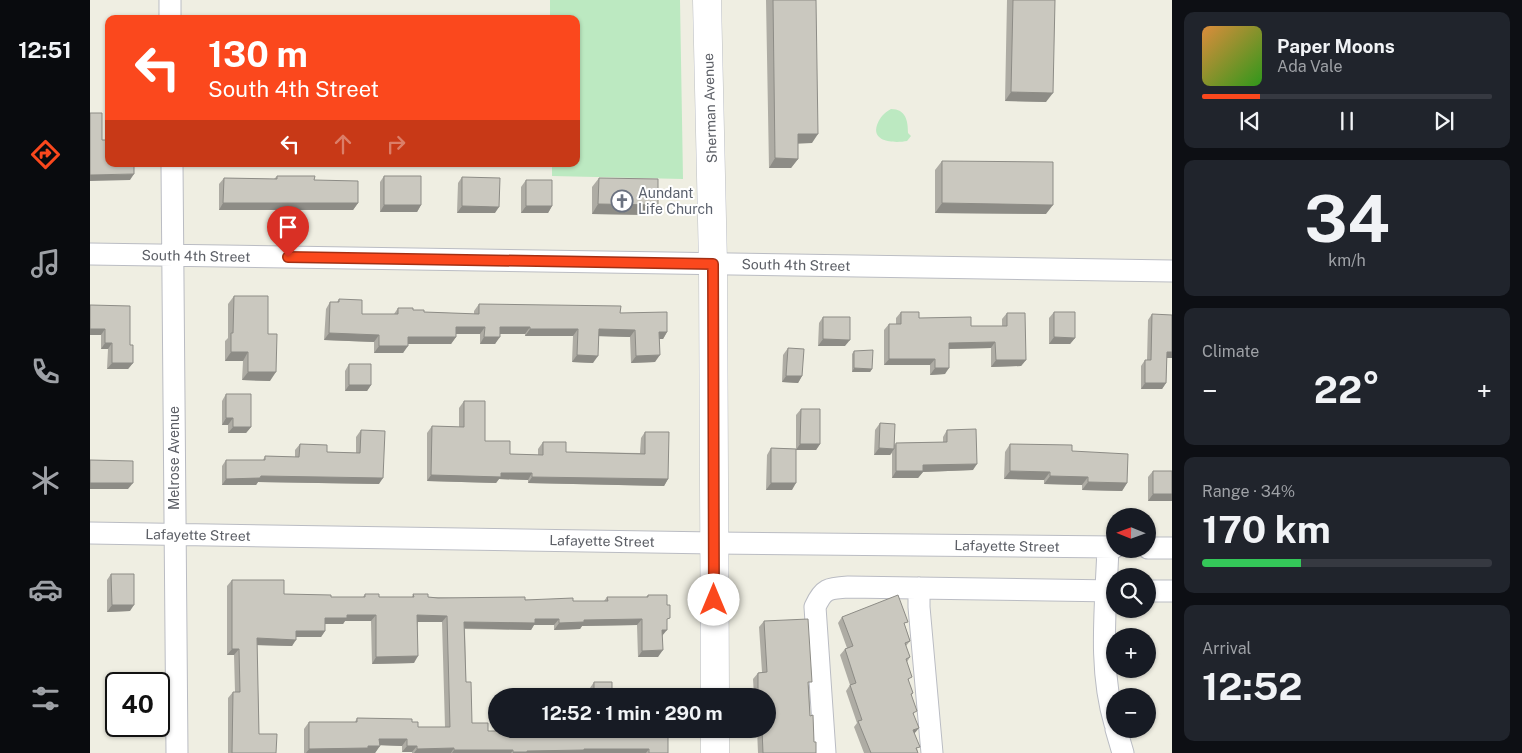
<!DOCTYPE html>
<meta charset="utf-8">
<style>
:root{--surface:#171b24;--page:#20242c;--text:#f1f3f6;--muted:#9ea1a6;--line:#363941;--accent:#fb481d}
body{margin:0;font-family:"Public Sans",sans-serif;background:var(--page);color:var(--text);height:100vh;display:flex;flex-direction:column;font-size:19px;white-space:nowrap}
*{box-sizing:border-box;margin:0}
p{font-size:16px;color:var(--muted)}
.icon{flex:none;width:28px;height:28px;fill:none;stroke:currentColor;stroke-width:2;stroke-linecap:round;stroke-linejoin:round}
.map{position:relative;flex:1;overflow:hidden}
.sheet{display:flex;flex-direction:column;gap:12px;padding:12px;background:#0d0f14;width:350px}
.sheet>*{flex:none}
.top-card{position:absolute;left:15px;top:15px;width:475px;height:152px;border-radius:10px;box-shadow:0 1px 4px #0004;background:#fb481d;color:#fff;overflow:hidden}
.needle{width:32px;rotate:271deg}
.controls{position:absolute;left:1016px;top:508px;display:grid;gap:10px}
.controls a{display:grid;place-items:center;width:50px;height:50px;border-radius:50%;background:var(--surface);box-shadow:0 1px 4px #0004;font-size:25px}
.speed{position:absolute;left:15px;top:672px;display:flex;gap:10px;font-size:25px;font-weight:700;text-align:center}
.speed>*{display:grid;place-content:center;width:65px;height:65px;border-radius:50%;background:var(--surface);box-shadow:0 1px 4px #0004;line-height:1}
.speed .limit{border:2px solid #111;border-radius:8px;background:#fff;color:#111}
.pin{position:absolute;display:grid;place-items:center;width:42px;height:42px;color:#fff;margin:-51px -21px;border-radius:50% 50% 50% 0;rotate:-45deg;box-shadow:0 0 5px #0007}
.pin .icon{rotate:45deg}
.me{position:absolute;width:55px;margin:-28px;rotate:0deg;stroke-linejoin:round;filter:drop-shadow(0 0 4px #0008)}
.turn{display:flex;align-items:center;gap:18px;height:105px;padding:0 20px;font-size:22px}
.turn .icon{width:65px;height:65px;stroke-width:2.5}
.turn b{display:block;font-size:35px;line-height:42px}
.lanes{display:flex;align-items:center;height:48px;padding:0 20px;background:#0003;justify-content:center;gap:25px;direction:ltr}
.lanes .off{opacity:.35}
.big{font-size:38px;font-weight:700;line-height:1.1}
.sheet .tile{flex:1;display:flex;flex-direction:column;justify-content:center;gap:8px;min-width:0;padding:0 18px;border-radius:10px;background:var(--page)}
.sheet .dial{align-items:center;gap:0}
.dial b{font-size:65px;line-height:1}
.song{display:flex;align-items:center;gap:15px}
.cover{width:60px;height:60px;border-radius:8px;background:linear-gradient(135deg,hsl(30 70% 55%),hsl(110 70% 35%))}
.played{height:5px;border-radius:2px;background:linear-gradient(90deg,var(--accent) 20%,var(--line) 20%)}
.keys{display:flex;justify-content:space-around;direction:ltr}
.heat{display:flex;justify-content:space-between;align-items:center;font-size:28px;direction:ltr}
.charge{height:8px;border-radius:4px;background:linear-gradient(90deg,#34c759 34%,var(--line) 0)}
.trip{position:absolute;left:398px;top:688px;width:288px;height:50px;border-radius:25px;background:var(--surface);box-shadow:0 1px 4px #0004;font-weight:700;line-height:50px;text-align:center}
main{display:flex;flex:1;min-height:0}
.dock{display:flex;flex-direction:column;width:90px;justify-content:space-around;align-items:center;background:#090b0e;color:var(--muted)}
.dock .icon{width:35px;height:35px}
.dock .active{color:var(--accent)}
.dock b{font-size:22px;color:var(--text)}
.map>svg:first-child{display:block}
.green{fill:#bce9c1}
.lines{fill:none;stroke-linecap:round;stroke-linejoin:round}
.street-casing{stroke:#babcc3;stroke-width:23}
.secondary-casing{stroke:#bbbec5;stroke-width:29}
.street{stroke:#fff;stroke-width:21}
.secondary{stroke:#fff;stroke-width:28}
.wall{fill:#aeaca4}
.shaded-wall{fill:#8d8c86}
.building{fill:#cac8bf;stroke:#8d8c86}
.route-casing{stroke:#a32f13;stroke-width:12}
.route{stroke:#fb481d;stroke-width:9}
.labels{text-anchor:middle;stroke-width:4;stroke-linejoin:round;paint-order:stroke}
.street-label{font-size:14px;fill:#5b5e65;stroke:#fff}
.worship-label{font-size:14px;fill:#5b616d;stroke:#fff;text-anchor:start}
</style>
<main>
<nav class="dock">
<b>12:51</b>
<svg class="icon active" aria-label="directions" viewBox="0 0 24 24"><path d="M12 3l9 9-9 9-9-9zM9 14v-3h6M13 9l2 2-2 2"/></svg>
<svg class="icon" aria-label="music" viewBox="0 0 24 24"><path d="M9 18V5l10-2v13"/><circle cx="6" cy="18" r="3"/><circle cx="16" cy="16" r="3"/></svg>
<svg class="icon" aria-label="phone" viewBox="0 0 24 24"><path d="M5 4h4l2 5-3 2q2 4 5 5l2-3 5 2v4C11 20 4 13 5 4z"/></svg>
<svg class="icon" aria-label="climate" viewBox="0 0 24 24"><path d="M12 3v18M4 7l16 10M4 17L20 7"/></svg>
<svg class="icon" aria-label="car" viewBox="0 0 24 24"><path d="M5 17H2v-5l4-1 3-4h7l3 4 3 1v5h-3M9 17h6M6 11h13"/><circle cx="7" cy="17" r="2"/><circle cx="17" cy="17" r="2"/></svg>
<svg class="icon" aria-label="filters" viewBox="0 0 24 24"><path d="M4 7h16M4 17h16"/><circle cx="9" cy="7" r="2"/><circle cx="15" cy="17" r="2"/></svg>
</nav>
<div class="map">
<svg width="1082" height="753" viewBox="0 0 1082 753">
<rect width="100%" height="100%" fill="#efeee2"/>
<path class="green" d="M460 0H590L593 179 462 176V164H486V19H460Z
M801 109C816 109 818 121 818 133L821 136 817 141C806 143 781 143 787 125 790 117 794 113 801 109Z"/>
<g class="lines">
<g class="street-casing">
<path id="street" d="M80 0V19
M82 164 87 753
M0 254 1082 271
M0 533 624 543 1025 547
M1018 547C1016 606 1008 667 1025 724
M1058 548H1082
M829 588V607L842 753
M1058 591H1082
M1026 729 1033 753
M735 753 725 607C733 589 738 588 758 587L1025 591"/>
</g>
<g class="secondary-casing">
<path id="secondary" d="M617 0 623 264 625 696
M625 729V753"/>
</g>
<use href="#street" class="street"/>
<use href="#secondary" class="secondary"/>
</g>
<path class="wall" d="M676 0H726L722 143H708V159L701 168H679Z
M917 0H965L956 102 915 101Z
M852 161 956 214 845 213V170Z
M187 176 224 180 268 203 263 210H129V184L134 178 184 179Z
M294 176 331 205 327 212H290V182Z
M372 177 405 213H367L368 183Z
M509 178 568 205 561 215 502 214V187Z
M436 180 462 206 458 213H431V187Z
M144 296 178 334 180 381 152 380 153 361H135V341L138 338V304Z
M249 299 272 314H304L308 308 323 310 334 312 384 314V311L389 304 530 313 577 332 573 339H569L565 362 541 363 540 337 509 336 503 363 482 362 483 336H435V334H410L405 344H390V334H366V337L361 344H318L313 353H284V342L234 340 236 309 240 302H247Z
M0 305 40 345 43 363 38 369H17L18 349H11V335Z
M811 312 829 318 881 326H912V319L917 313 936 360 931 366 901 367V348L859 349 855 374 840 375V365H794V330L799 324H806V318Z
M964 312 985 338 980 344H959V318Z
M1062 314 1077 358 1076 383 1072 389H1051V366L1055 360H1057L1058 320Z
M733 317 755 346H728L729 323Z
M698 348 712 376 708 383 692 382 693 355Z
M764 351 782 369 780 372H762V354Z
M259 364 281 385 277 391H255V371Z
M136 394 161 427 156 433H138V425H132V401Z
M374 401 395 441 420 454 448 455V449L453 442 476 452 550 453 551 438 555 432 578 479 574 486 438 483V480L409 479 406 483 337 481V433L342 426 369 427V408Z
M711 409 730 444 726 450H706L702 490H676L677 455 681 448 706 449V415Z
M790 423 805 445 806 443 853 442V437L857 430 883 470 833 472 828 478H802V453L800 455H784L785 430Z
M271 430 289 484 168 482 166 485H132V466L136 460H173L175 456 205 457V450L210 444 237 452 266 453V437Z
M920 444 982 451 1037 483 1032 491 992 490V485L954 484V480L914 479 915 452Z
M1063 471H1082V501H1058V477Z
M21 574 40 611 17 612V580Z
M142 580 194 594 241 597H273L275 594 289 597H322L323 594 338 597 483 601H514L517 597H556L558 595 577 623 572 636 568 657H548L547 625 492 626 490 629 464 630V625H444L441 630 375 629 376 682 382 723 398 731H423L424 729H578V753H322V752H312V746L290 745 285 753H214V729L219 722H265L267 718 322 722 328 727H355L352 622H328L324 663 282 664 281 621H255L253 624H235V631L231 637H206L202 646 167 645 169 734 186 753H138V698L143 692H145L144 655H137V586Z
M752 617 815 626 820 641 816 646 820 657 817 662 819 682 823 693 821 696 824 715V734L828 753H774L764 727 767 723 756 691 760 685 750 655 755 649 757 648 748 623Z
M674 621 719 686 720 716 724 742 726 753H668L667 729H676V696H664L663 679 668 673 672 672 669 627Z
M504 682 522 696H500V688Z"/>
<path class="shaded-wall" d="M921 92 963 93 956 102 915 101Z
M708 134H728L722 143 701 144Z
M685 158 708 159 701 168H679Z
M44 174 40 180 0 181V175Z
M133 203H268L263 210H129Z
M852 203 963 205 956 214 845 213Z
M508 204 568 205 561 215 502 214Z
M294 205H331L327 212H290Z
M372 206 409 207 405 213H367Z
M436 206H462L458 213H431Z
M366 327H395L390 334H361Z
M410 327H440L435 334H405Z
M0 329H15L11 335H0Z
M440 329H488L483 336H435Z
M509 329 545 330 540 337 504 336Z
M569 332H577L573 339H564Z
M239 333 289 335 284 342 234 340Z
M318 337H366L361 344H313Z
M394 337H410L405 344H390Z
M964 337 985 338 980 344H959Z
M733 339 760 340 755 346H728Z
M905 342 901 348 855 349 859 343Z
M15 343H22L18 349H11Z
M289 346H318L313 353H284Z
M141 352H158L153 361H135Z
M1077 352H1082V358H1072Z
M487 355 508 356 503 363 482 362Z
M570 355 565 362 541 363 546 356Z
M799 359H845L840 365H794Z
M906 360H936L931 366 901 367Z
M22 363H43L38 369H17Z
M764 368 782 369 780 372H762Z
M845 368H859L855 374 840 375Z
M158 372H186L180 381 152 380Z
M696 376H712L708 383 692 382Z
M1055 383H1076L1072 389H1051Z
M259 385H281L277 391H255Z
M136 418H143L138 425H132Z
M143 427H161L156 433H138Z
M710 444H730L726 450H706Z
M789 448 804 449 800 455H784Z
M887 464 883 470 833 472 828 478H802L806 471 833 465Z
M920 471 960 472 954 480 914 479Z
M411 473H442L438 480 409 479 406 483 337 481 341 475Z
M171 476 293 478 289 484 168 482 166 485H132L136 479Z
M960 476 998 477 992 485 954 484Z
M442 477 578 479 574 486 438 483Z
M998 482 1037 483 1032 491 992 490Z
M0 483H43L38 489H0Z
M681 483H706L702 490H676Z
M1063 494H1082V501H1058Z
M22 605H44L40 611 17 612Z
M257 615H286L281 621H255L253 624H231L235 618Z
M327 615 357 616 352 622H323Z
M445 619H469L464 625H444L441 630 370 628 374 622Z
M552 619 547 625 492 626 490 629 464 630 469 623 494 620Z
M572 630H577L572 636Z
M206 631H235L231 637H202Z
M167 638 206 640 202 646 163 645Z
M142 649H149L144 655H137Z
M573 650 568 657H548L552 651Z
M328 656 324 663 282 664 286 657Z
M829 728 824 734 823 730Z
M289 739H317L312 746 285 745Z
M278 746H290L285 753H216L219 749Z
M317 746H327L322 752H312Z
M364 748 361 753H324L327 749Z
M494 749H559L556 753H423V752L437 751Z
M364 750H423L421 753H362Z"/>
<path class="building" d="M683 0H726L728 134H708V159L685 158Z
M923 0H965L963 93 921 92Z
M0 113H12V140H19V164H44V174L0 175Z
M852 161 963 162V205L852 203Z
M187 176H225L224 180 268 181V203H133L134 178 187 179Z
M294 176H331V205H294Z
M372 177 410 178 409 207 372 206Z
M509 178 568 179V205L508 204Z
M436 180H462V206H436Z
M144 296H178V334H187L186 372H158V352H141V333H143Z
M249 299 272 300V314H308V308H323V310H334V312L389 314V304L531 306 530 313 577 312V332H569L570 355 546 356 545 330 509 329 508 356 487 355 488 329H440V327H410V337H394L395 327H366V337H318V346H289V335L239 333 240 302H249Z
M0 305 40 306V345H43V363H22V343H15V329H0Z
M811 312H829V318L881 317V326H917V313H935L936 360H906L905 342 859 343V368H845V359H799V324H811Z
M964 312H985V338L964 337Z
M1062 314 1082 315V352H1077L1076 383H1055V360H1061Z
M733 317H760V340L733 339Z
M698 348 714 349 712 376H696Z
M783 350 782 369 764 368V351Z
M259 364H281V385H259Z
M136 394H161V427H143V418H136Z
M374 401H395V441H420V454L453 455V442H476V452L555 454V432H579L578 479 442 477V473H411V477L341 475 342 426 374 427Z
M711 409H730V444H710Z
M790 423 805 424 804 449 789 448Z
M886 429 887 464 833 465V471H806V443L857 442V430Z
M271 430 295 431 293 478 171 476 170 478 136 479V460H175V456L209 457 210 444 237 445V452L270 453Z
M920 444 982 445V451L1038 454 1037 483 998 482V477L960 476V472L920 471Z
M681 448 706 449V483H681Z
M0 460 43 461V483H0Z
M1063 471H1082V494H1063Z
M21 574H44V605H22Z
M142 580H194V594L241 595V597H275V594H289V597H324L323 594H338V597L348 598 435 597V600L483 598V601H518L517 597H558V595H577V605H580V618L577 619V630H572L573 650 552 651V619L494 620V622L469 623V619H445V623L374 622 376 682H381L382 723H398V731H428V729H578V753H559V749H494V750L437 751V752H423V750H364V748L327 749V746H317V739H289L290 746H278V748L219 749V722H267V718L322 719V722H328V727H360L357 616 327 615 328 656 286 657V615H257V618H235V631H206V640L167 638 169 734H187L186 753H142L143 692H150L149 649H142Z
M808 595 818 622 814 623 820 641 815 643 820 657 816 659 822 677 818 679 823 693 821 694 827 711 823 713 829 728 823 730 830 747 826 748 828 753H781L768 721 772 720 760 685 766 683 755 649 763 646 752 617Z
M718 619 722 682H718L720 716 723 715 724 742H726V753H673L672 729H676V696H668V673L677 672 674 621Z
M504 682H522V696H504Z"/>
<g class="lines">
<g class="route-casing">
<path id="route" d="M198 257 623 264 624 600"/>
</g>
<use href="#route" class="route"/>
</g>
<defs>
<g id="church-ring" transform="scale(1.125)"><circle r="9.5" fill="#fff" stroke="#6b7280" stroke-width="1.5"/><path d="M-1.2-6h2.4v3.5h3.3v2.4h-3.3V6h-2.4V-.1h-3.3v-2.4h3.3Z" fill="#6b7280"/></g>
</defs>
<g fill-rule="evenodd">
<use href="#church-ring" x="532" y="201"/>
</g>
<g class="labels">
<g class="street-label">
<text transform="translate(620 108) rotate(-92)" y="5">Sherman Avenue</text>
<text transform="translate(106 256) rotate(1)" y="5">South 4th Street</text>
<text transform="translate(706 265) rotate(1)" y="5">South 4th Street</text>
<text transform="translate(84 458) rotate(-90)" y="5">Melrose Avenue</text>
<text transform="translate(108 535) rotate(1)" y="5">Lafayette Street</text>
<text transform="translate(512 541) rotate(1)" y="5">Lafayette Street</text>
<text transform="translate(917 546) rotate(1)" y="5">Lafayette Street</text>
</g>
<g class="worship-label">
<text x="548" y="198">Aundant<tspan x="548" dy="16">Life Church</tspan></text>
</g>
</g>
</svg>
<div class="controls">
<a><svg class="needle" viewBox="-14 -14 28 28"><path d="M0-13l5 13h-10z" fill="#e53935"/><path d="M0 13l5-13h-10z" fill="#9ea1a6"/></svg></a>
<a><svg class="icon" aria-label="search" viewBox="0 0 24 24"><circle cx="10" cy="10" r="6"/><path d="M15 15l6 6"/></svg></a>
<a>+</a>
<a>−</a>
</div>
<div class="speed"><div class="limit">40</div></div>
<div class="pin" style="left:198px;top:257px;background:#d93025"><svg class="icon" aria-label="arrive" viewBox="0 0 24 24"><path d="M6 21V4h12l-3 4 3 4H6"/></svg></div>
<svg class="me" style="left:624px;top:600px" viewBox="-20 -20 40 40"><circle r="19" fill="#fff"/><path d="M0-13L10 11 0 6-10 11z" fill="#fb481d"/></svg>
<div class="trip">12:52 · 1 min · 290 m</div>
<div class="top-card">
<div class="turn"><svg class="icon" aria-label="left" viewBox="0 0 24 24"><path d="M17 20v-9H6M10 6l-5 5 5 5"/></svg><div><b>130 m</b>South 4th Street</div></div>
<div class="lanes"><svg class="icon" aria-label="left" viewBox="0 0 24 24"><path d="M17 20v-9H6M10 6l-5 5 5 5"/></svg><svg class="icon off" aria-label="ahead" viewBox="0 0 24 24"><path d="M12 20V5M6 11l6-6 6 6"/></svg><svg class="icon off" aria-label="right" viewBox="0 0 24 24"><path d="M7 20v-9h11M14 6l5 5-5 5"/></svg></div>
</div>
</div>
<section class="sheet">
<div class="tile">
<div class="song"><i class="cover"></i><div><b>Paper Moons</b><p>Ada Vale</p></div></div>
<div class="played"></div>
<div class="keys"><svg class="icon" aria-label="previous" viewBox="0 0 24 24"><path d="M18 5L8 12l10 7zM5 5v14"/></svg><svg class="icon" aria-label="pause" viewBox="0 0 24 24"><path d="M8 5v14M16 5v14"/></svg><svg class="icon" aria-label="next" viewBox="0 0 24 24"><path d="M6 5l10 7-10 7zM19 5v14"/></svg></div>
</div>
<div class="tile dial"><b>34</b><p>km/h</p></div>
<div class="tile"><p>Climate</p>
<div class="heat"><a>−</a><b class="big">22°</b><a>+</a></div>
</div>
<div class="tile"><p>Range · 34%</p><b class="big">170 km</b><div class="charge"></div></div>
<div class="tile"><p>Arrival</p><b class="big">12:52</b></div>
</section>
</main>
